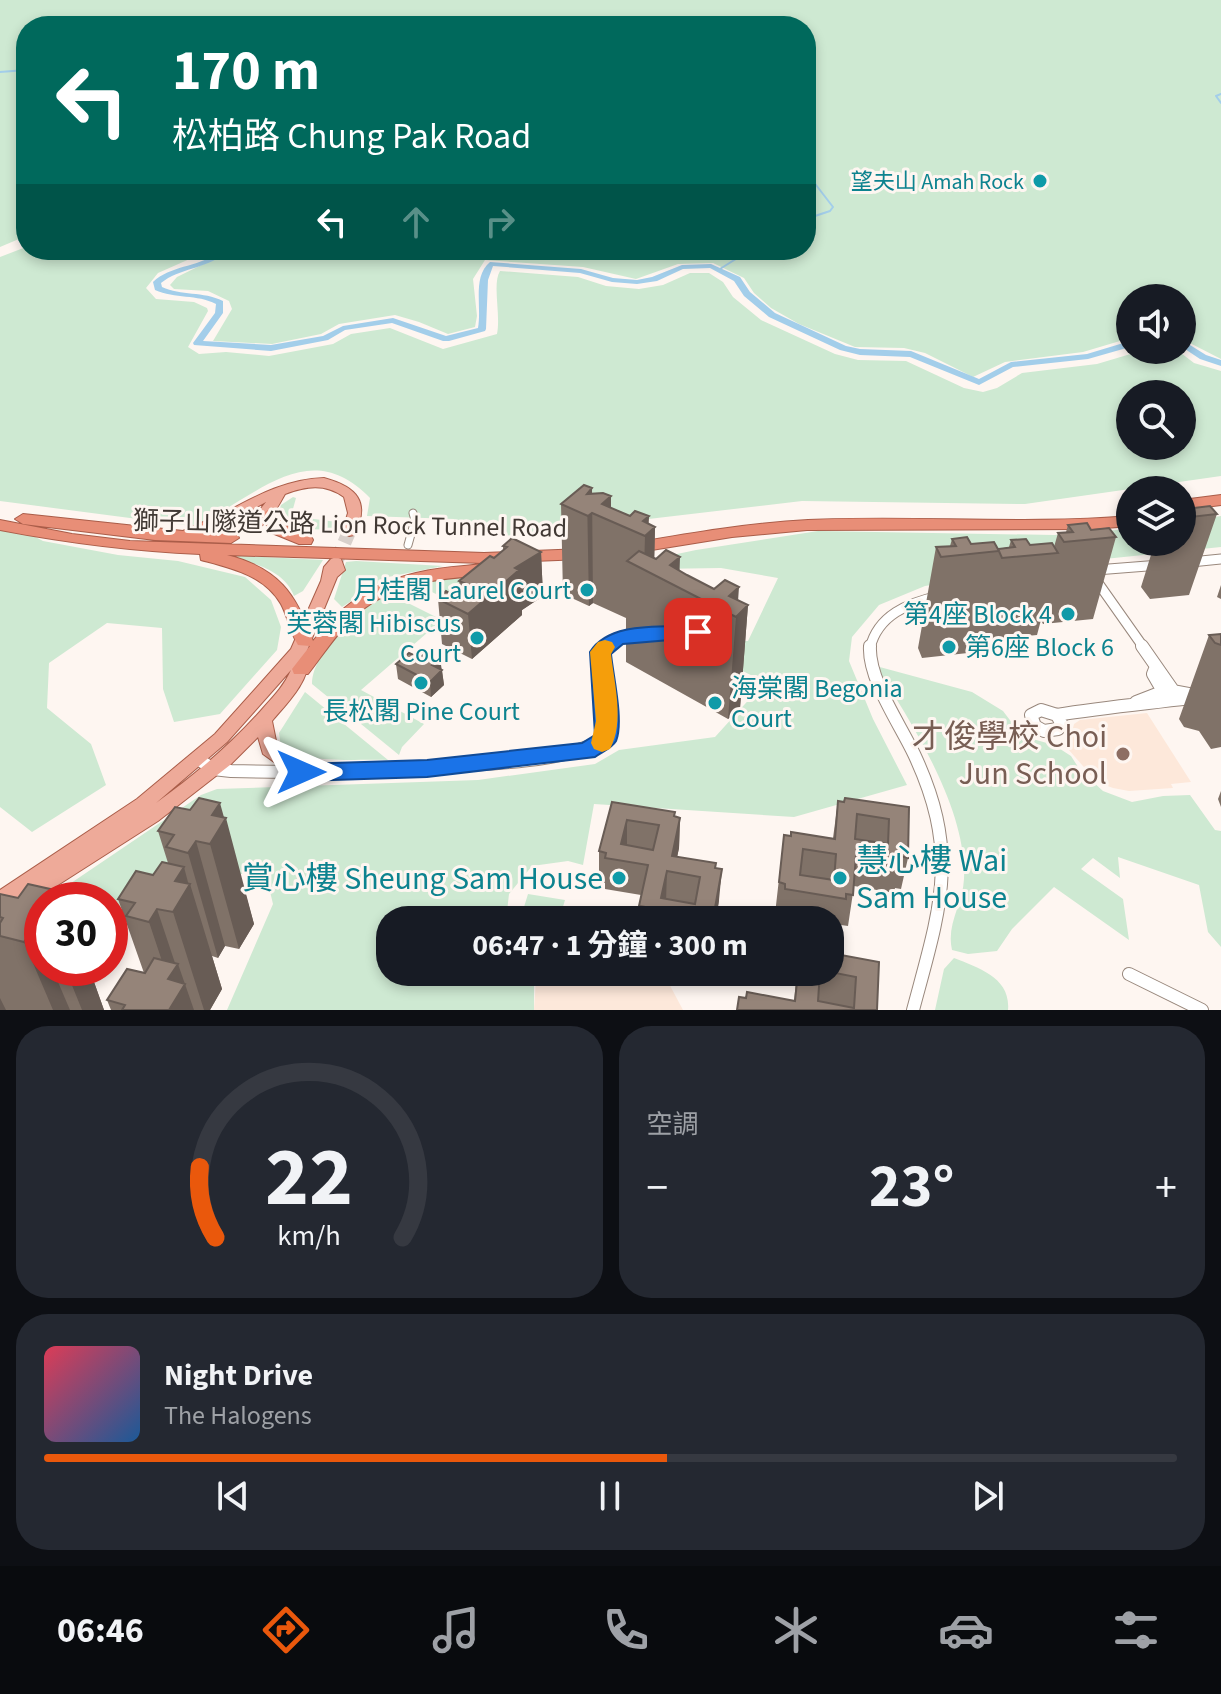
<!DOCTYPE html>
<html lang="zh-TW">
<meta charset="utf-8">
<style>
:root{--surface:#171b24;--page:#242831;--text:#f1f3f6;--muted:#9ea1a6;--line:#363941;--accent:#ea580c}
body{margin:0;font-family:"Source Sans 3","Noto Sans TC",sans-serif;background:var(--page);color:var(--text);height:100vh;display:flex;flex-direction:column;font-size:30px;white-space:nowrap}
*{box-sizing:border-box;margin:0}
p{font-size:26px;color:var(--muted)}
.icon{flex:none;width:44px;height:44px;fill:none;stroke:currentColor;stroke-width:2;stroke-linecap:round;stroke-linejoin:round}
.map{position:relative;height:1010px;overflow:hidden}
.drawer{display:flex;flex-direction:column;gap:16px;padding:16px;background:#0d0f14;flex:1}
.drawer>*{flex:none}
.top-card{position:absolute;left:16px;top:16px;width:800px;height:244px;border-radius:32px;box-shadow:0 4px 12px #0003;background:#00695c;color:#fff;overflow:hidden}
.fabs{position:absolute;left:1116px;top:284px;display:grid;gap:16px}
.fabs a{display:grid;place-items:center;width:80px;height:80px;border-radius:50%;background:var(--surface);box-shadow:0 4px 12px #0003;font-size:40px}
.speed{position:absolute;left:24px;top:882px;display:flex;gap:16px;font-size:40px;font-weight:700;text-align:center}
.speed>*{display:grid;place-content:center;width:104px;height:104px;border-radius:50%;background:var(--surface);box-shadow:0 4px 12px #0003;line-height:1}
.speed .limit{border:12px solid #d22;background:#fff;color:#111}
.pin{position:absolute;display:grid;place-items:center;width:68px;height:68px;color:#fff;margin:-34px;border-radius:16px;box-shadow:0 4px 12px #0006}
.me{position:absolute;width:88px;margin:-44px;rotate:90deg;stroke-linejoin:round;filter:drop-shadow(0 0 6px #0008)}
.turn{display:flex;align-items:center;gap:28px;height:168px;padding:0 24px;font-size:36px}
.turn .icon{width:104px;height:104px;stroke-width:2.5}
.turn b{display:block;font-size:56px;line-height:68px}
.lanes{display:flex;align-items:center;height:76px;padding:0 24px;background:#0003;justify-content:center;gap:40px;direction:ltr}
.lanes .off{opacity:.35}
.big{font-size:60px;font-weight:700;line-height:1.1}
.drawer .tile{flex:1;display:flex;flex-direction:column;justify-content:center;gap:12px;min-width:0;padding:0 28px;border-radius:32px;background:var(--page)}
.drawer .dial{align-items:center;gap:0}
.dial svg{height:208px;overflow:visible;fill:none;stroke:var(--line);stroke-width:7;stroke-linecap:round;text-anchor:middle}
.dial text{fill:var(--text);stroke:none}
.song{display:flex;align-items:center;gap:24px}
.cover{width:96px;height:96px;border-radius:12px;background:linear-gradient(135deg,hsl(350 70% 55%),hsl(210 70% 35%))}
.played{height:8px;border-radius:4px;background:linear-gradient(90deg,var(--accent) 55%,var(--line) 55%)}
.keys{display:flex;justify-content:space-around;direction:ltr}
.heat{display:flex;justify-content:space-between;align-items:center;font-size:44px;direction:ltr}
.drawer .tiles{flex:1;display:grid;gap:16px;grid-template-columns:1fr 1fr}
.tile:last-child{grid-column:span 2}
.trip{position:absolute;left:376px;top:906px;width:468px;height:80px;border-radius:32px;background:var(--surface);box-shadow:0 4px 12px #0003;font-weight:700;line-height:80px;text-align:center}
.tab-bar{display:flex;height:128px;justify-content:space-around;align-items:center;background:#090b0e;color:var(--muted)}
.tab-bar .icon{width:56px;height:56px}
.tab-bar .active{color:var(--accent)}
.tab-bar b{font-size:36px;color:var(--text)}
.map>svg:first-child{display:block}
.built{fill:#fde8da}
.green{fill:#cee9d2;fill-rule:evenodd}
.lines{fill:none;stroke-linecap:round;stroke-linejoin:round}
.stream{stroke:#a3ceea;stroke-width:2}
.canal{fill:#a3ceea;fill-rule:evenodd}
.primary-tunnel{stroke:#d8d0cb;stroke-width:14;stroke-dasharray:14 7;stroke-linecap:butt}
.pedestrian-casing{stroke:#99887d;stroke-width:9}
.minor-far1-casing{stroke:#99887d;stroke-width:11}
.minor-casing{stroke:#99887d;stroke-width:14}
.primary-casing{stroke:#aa5d49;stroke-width:2}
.trunk-casing{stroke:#aa5d49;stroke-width:2}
.pedestrian{stroke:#fff;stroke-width:7}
.minor-far1{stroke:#fff;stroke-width:9}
.minor{stroke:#fff;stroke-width:12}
.primary{fill:#ea9;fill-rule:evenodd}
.trunk{fill:#e88e77;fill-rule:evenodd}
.wall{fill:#807268}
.shaded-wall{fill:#685c55}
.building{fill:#958479;stroke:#685c55;stroke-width:2;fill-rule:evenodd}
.route{fill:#1a73e8;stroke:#114b97;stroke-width:2}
.slow{fill:#f59e0b}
.culture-dot{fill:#0f9aa8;stroke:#fef6f1;stroke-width:3}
.education-dot{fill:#8d6e63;stroke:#fef6f1;stroke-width:3}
.labels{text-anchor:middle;stroke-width:6;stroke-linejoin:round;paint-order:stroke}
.far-culture-label{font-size:22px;fill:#0d838f;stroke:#fef6f1;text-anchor:end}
.street-label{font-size:26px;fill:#413934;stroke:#fef6f1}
.culture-label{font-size:26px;fill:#0d838f;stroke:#fef6f1;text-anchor:end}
.near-education-label{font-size:32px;fill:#785e54;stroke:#fef6f1;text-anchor:end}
.near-culture-label{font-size:32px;fill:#0d838f;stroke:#fef6f1;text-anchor:start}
</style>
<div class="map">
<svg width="1221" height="1010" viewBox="0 0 1221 1010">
<rect width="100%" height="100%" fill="#fef6f1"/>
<path class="built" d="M1147 713 1191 782 1171 784 1173 788 1129 791 1113 788 1097 782 1068 749 1074 724 1080 720Z
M551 972H667V980L683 1010H534L536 980 547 982Z"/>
<path class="green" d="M0 0H1221V359L1182 339V298H1130V338L1083 352 1005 362 973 377 925 353 904 348 855 347 799 324 771 308 754 293 744 278 713 263 678 264 636 279 583 267 485 260 473 279 477 316 475 327 448 334 419 322 395 315 339 324 321 334 272 344 213 341 232 309 229 301 208 291 174 289 170 285 177 277 232 250H806V26H26V236L0 247Z
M26 247V250H210L158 273 146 288 156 299 194 302 207 308 208 311 188 347 199 354 226 352 269 356 333 344 351 334 390 328 443 349 497 334C501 314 492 284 500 271L578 277 606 286 639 289 663 285 690 273H709L723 282 733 297 761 320 835 354 858 360 906 361 964 388 983 392 997 388 1022 373 1097 364 1144 350H1177L1194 363 1221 371V476L1025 504 802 501 503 536 461 537 454 519 367 516 370 498C306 432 253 503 191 526L0 501V257ZM1130 394H1182V446H1130Z
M293 497 296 498 291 516 337 522 339 530 303 529 287 524 279 511 281 505Z
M1221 516V547L1085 561 925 586 879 605 852 637 849 661 873 719 907 785 794 817 594 804 583 865 568 861 532 866 509 894 506 920H390V972H534V1010H227L273 904 267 879 250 872 216 880 110 934V900H46L201 795 217 789 478 780 595 764 619 750 715 737 765 682 710 655 709 642 748 641 778 578 721 568 656 569 625 565 696 550 818 531 1054 535 1130 529V542H1182V522Z
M0 528 26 532 43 541 118 555 178 561 245 577 271 600 281 627 277 650 220 714 174 722 163 689 162 628 107 623 49 663 47 708 91 744 106 785 32 832 0 807Z
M225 555 323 560 303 591 294 596C284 569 250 562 225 555Z
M346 562 356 561 443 566 388 577 342 607 334 599Z
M495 574 457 604 415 584 398 598 442 620 361 690 424 724 402 747 399 755 312 684C312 666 326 648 338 635 384 580 427 579 495 574Z
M876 666 972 692 1003 711 1022 736 1054 745 1071 756 1080 770 1103 791 1132 802 1163 796 1190 795 1215 830 1221 831V947L1208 932 1199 885 1118 857 1120 878 1093 858 1081 869 1123 899 1129 940 1054 887 1012 929 997 951 968 954 952 950C946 924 963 904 964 879 967 808 912 724 876 666Z
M305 692 388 760C358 759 305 764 281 747L279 733Z
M528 894 565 900 559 920H520Z
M954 958C979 968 1011 978 1008 1010H935L944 969Z"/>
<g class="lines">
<path class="stream" d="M212 26 245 17
M422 26 438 18
M0 72 26 70
M1221 94 1216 96 1221 103
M806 160 810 165 806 167
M806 172 833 207 830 211 806 219
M720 269 750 250"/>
<path class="canal" d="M220 250H228C210 269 181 267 161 283L162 287C181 296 203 291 223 301V313L203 341 271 345 323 336 343 326 393 318 446 336 478 328C482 306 472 277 490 262L581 269 613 278 637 280 652 277 682 265 711 264 740 277 750 292 775 313 846 346 860 349 911 351 979 379 1011 362 1087 354 1130 341V347L1088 359 1013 367 979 385 910 357 860 355 840 350 769 317 744 296 734 281 710 268 683 269 657 281 637 284 612 282 580 273 493 266 488 280 486 329 485 331 449 341H443L392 323 345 330 328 340 271 351 194 345 193 343 215 313 216 304C197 294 175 299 155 290L153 282C172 264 201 268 220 250Z
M1182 340 1206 355 1221 360V366L1200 359 1182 347Z"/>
<path class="primary-tunnel" d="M336 562 349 532"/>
<g class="pedestrian-casing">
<path id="pedestrian" d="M408 545 415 520 413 513"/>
</g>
<g class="minor-far1-casing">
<path id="minor-far1" d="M1191 562 1221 559
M1096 570 1160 565
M1096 580 1144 648
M604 648 613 639 635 637
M870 648C878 615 908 603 939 596"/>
</g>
<g class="minor-casing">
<path id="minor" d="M870 646C868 679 900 724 914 754 961 854 940 909 913 1010
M1142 646 1172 689
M1155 669 1153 674 1164 693
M1136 702 1167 690 1199 696
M1041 710 1057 715 1061 723 1058 729 1044 731 1035 726 1031 715Z
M1057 715C1112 706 1166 702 1221 694
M198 759 213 769 231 771C306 773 382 771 457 766 507 762 561 762 606 739L600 652 606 646
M1129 974 1202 1010"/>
</g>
<g class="primary-casing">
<path id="primary" d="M324 478C357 487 371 502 354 535L349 536 342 532 348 513 344 497C325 483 306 486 285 494 275 512 262 538 236 529 228 526 228 522 226 514L228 511C259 494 289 479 324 478ZM266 502 251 521H242L240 516Z
M336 557 341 559 345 570 337 577 306 653 309 657C309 682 287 703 272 721L277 746 307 767 310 772 307 777 301 779 295 777 263 754 258 737 230 765 158 821 0 922V890L137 799 215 734 291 649 321 581 324 567 331 559ZM291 670C285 684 275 695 265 706 233 743 196 774 156 803L227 742Z"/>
</g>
<g class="trunk-casing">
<path id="trunk" d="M1221 495V505L1182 510V500Z
M233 509 241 514 239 517 205 532 237 534 239 538 231 543 155 540 23 524 15 519 23 514 183 531Z
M268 510 274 512 284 525 311 536 313 540 311 544H299L272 533 260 515Z
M1130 516V526L1093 529 807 530 732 537 633 553 625 548 633 543C691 533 749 523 808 520 915 515 1023 525 1130 516Z
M0 520 72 534 130 541 484 553 583 549 591 554 583 559 484 563 227 555C278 568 296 593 313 641 355 588 397 571 464 566 476 565 491 561 500 570L491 575C440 578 389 582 351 620 335 636 322 656 308 674H294L292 669 310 646 298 645C290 632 288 617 281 604 264 575 231 568 201 560L200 554C131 551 68 543 0 530Z"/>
</g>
<use href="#pedestrian" class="pedestrian"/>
<use href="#minor-far1" class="minor-far1"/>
<use href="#minor" class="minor"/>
<use href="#primary" class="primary"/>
<use href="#trunk" class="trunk"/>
</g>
<path class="wall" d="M592 488V494L611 496V508L630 516H649L648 524 655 527 654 558 687 575 748 605 740 708 728 719 626 662V618L593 603 589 606 563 594 561 504Z
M1182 503 1217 514 1189 595 1150 599 1141 587 1155 542H1182Z
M1068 525 1091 530 1116 537 1093 619 1043 624 1041 620 1037 635 983 640 981 636 977 652 922 658 918 648 936 547 950 546 952 539 971 544 998 549 1009 547 1011 540 1030 545 1054 547 1058 533 1066 532Z
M503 546 541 552 543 596 522 610V615L472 659 442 644 438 599 451 594 460 586 459 581 503 551Z
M1221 585V599L1217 597Z
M1221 634V747L1211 749 1199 731 1184 727 1179 719 1209 635Z
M396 664 441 669 442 670 444 685 431 697 398 679Z
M1221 791V807L1218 799Z
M838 801 909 807 908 858 901 889 895 888 894 893 854 886 848 926 841 925 840 930 830 928V920H781L782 915 775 914 784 835 833 838Z
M612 802 675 812V817L680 818 679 848 677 857 715 868 719 900 716 920H638L639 906 641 895 605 889V883L599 882V851Z
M224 818 254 924 239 949 225 946 218 958 212 956 222 989 210 1010H111L107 1000 144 973 118 899 153 875 168 863 158 831Z
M0 894 18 898 42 900V968H89L104 1010H0Z
M879 962 877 1010 746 998 794 1001 797 972H830Z"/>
<path class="shaded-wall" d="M592 488 593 603 589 606 587 494Z
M611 496V521L602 504Z
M649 516 648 533 655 527 654 575 644 570 645 536 643 521Z
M541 552 543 596 522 610V615L472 659 468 614 515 568Z
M680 557 679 588 670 565Z
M739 587 737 616 748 605 740 708 728 719 736 617 729 596Z
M440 658 444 685 431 697 430 682 432 665Z
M220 803 225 821 226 818 254 924 239 949 210 844 212 815Z
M680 818 679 848 674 872 672 856Z
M627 820V851L621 844Z
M196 841 225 946 218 958 188 853Z
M184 867 189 886 190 884 222 989 210 1010H204L173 912 175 881Z
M722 869 719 900 716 920H713Z
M667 871 666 902 661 898Z
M59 891 62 900H53Z
M157 909 176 966 178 964 194 1010H169L175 1000 149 922Z
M35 926 42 943V968H52L70 1010H53L24 942Z
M65 968H89L104 1010H82Z
M0 998 6 1010H0Z"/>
<path class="building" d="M584 485 592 488 587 494 603 493 611 496 602 504 630 516 635 511 649 516 643 521 655 527 645 536 592 513 588 516 561 504Z
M1189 502 1194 508 1210 506 1217 514 1182 518V503Z
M1087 523 1091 530 1109 528 1116 537 1064 542 1058 533 1073 532 1068 525Z
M967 537 971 544 994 542 999 551 941 557 936 547 956 546 952 539Z
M512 538 541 552 515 568 519 570 468 614 438 599 446 591 451 594 464 583 459 581 490 556 494 558 507 547 503 546Z
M1026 539 1030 545 1052 543 1058 553 1002 558 998 549 1015 547 1011 540Z
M666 550 680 557 670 565 687 575 714 589 725 580 739 587 729 596 748 605 736 617 627 561 639 551 656 559Z
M1221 634V645L1215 643 1209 635Z
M427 651 440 658 432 665 442 670 430 682 396 664 409 653 420 658Z
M199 798 220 803 212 815 226 818 210 844 196 841 188 853 166 847 174 835 158 831 175 807 190 810Z
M845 798 909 807 908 858 900 856V862L856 855 853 895 846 894V899L785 889V884L779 882 784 835 791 836V832L835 839 838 801 844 802ZM857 814 889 819 888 844 855 839ZM803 849 836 854 834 880 800 875Z
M612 802 675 812 674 816 680 818 672 856 716 863 715 868 722 869 713 919 706 918V920H686L645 913 646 907 639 906 648 865 605 858 606 853 599 851ZM627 820 659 825 653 850 621 844ZM667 871 700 877 695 904 661 898Z
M162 862 184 867 175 881 190 884 173 912 157 909 149 922 126 916 135 903 118 899 136 871 153 875Z
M28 884 59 891 53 900H42V928L35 926 24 942 0 936V923L3 918 0 917V894L18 898Z
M830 953 879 962 877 1010H737L739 997 746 998 747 992 795 1001 798 972H820L818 1001 854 1008 856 977 830 972Z
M154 958 178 964 168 979 185 984 169 1010H122L125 1005 107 1000 127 969 145 973Z"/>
<path class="route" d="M698 625 708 632 705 637 623 644 611 654C613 675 624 722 616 741 612 748 602 752 595 757L427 777 301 781 293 779 289 772 293 766 301 764 427 760 582 743 595 735 590 652C610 620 665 628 698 625Z"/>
<path class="slow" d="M605 640 612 642 615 647 611 654C614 683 625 722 610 749L602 752 594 749 591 743 596 721 590 652 598 642Z"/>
<g class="culture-dot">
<circle cx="1040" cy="181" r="8"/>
<circle cx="587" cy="590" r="8"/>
<circle cx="1068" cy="614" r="8"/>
<circle cx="477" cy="638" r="8"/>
<circle cx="949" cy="647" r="8"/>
<circle cx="421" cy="683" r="8"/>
<circle cx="715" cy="703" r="8"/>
<circle cx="619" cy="878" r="8"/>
<circle cx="840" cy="878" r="8"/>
</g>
<circle class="education-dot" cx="1123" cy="754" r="8"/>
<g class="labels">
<g class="far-culture-label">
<text x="1024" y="189">望夫山 Amah Rock</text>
</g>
<g class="street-label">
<text transform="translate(350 524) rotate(1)" y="9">獅子山隧道公路 Lion Rock Tunnel Road</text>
</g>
<g class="culture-label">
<text x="571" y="599">月桂閣 Laurel Court</text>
<text x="1052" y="623">第4座 Block 4</text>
<text x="461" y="632">芙蓉閣 Hibiscus<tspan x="461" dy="30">Court</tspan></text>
<text x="965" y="656" text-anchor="start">第6座 Block 6</text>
<text x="731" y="697" text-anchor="start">海棠閣 Begonia<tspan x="731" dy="30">Court</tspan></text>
<text x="421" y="720" text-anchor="middle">長松閣 Pine Court</text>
</g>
<g class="near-education-label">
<text x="1107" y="747">才俊學校 Choi<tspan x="1107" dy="37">Jun School</tspan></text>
</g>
<g class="near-culture-label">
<text x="856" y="871">慧心樓 Wai<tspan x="856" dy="37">Sam House</tspan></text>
<text x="603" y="889" text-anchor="end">賞心樓 Sheung Sam House</text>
</g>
</g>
</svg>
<div class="fabs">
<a><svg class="icon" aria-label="sound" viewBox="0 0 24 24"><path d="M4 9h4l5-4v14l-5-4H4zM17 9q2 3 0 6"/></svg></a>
<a><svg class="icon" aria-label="search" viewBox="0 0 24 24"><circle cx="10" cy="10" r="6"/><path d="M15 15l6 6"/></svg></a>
<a><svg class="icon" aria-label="layers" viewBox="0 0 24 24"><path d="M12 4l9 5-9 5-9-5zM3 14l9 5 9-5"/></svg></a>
</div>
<div class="speed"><div class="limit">30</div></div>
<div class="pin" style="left:698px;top:632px;background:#d93025"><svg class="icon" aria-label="arrive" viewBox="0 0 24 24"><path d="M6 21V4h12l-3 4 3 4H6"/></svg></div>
<svg class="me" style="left:301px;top:772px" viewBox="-20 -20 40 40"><path d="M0-17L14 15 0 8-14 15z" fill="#1a73e8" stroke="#fff" stroke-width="4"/></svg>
<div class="trip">06:47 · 1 分鐘 · 300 m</div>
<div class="top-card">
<div class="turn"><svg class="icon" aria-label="left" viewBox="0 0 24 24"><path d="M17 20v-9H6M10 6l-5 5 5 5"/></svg><div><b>170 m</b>松柏路 Chung Pak Road</div></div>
<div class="lanes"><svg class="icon" aria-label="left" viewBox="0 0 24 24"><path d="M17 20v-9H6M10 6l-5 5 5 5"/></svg><svg class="icon off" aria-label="ahead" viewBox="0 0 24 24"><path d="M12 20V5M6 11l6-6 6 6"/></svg><svg class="icon off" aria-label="right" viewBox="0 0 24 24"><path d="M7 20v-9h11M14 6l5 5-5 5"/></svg></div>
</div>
</div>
<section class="drawer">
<div class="tiles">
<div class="tile dial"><svg viewBox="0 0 100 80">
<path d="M14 69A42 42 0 1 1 86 69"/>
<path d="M14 69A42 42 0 0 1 8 42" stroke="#ea580c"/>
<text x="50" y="56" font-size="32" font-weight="700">22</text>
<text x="50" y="72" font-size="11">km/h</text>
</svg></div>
<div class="tile"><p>空調</p>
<div class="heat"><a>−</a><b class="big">23°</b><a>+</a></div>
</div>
<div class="tile">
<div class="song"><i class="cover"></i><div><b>Night Drive</b><p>The Halogens</p></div></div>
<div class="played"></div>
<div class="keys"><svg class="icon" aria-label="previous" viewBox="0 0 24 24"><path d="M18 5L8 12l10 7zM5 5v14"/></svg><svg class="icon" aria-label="pause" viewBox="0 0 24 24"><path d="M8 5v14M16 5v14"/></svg><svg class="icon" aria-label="next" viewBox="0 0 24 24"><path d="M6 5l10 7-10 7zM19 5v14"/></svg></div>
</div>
</div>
</section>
<nav class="tab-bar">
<b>06:46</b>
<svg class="icon active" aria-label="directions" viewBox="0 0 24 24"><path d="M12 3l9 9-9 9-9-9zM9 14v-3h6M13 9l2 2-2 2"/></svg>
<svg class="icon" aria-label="music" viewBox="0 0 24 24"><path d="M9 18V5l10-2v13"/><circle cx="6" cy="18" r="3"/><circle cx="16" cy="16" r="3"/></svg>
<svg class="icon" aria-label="phone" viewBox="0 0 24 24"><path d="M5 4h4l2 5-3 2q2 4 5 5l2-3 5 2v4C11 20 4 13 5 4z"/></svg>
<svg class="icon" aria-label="climate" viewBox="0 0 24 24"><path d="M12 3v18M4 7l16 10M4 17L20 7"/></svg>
<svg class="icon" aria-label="car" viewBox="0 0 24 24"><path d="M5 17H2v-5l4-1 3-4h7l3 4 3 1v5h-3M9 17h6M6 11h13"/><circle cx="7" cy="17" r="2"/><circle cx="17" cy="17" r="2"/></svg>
<svg class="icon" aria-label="filters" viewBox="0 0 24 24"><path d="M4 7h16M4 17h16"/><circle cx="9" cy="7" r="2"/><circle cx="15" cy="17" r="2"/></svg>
</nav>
